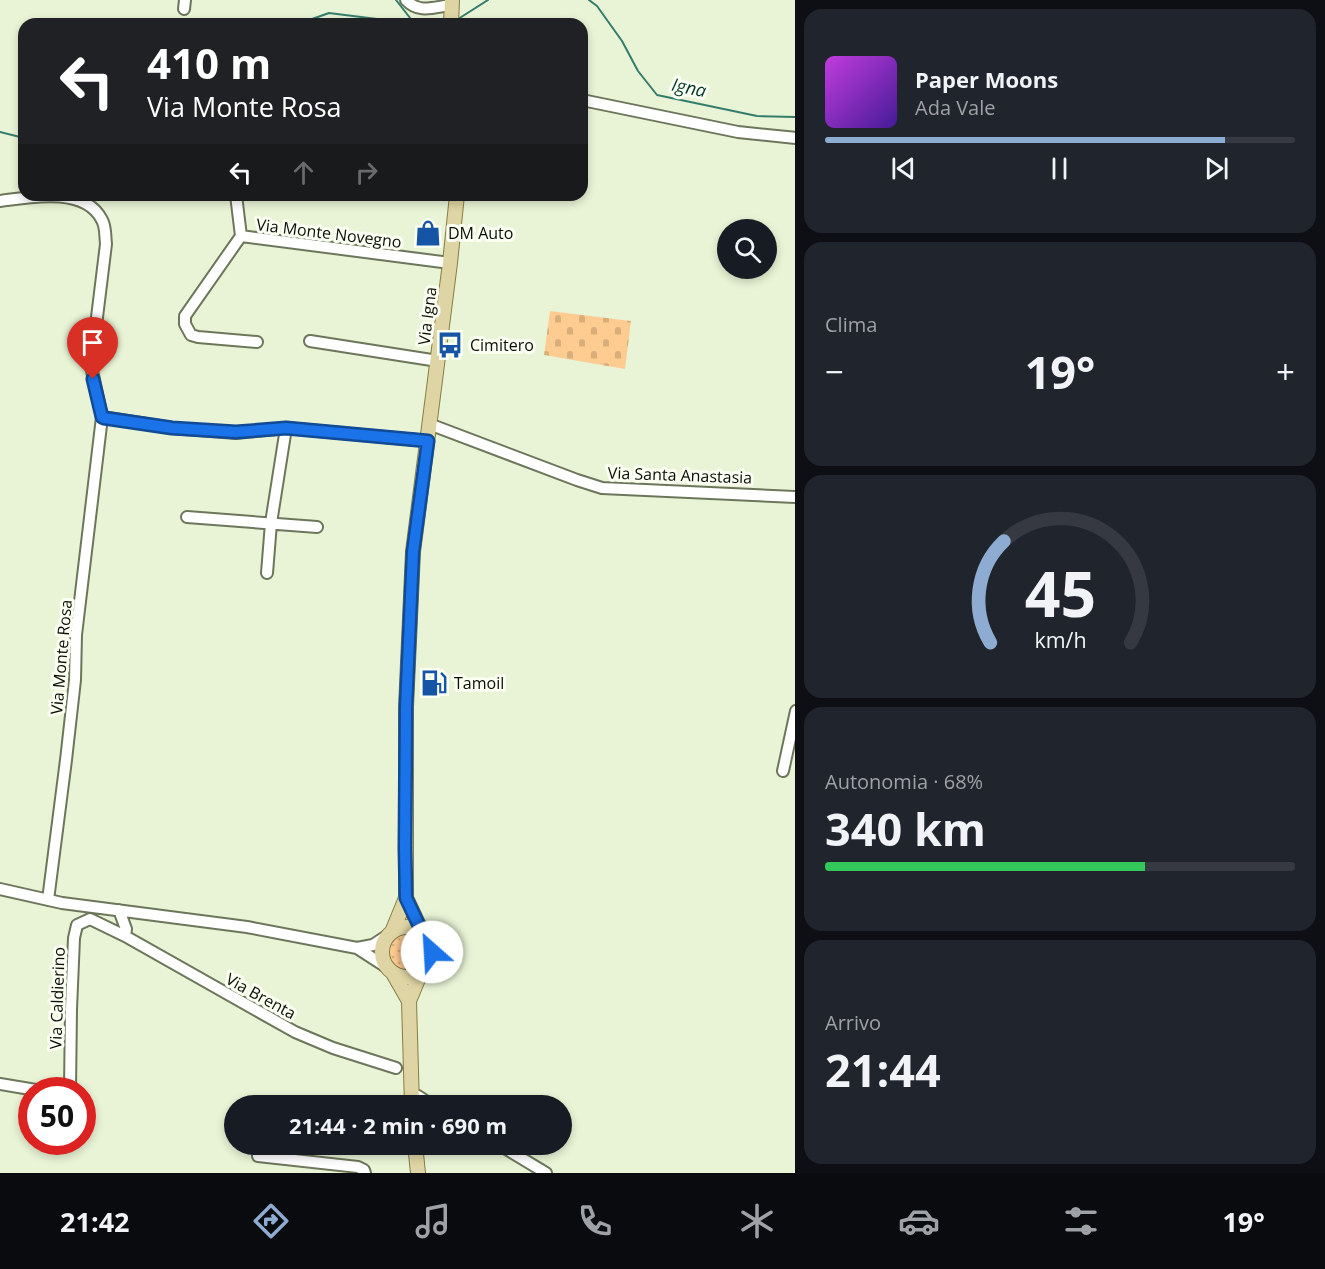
<!DOCTYPE html>
<html lang="it">
<meta charset="utf-8">
<style>
:root{--surface:#171b24;--page:#20242c;--text:#f1f3f6;--muted:#9ea1a6;--line:#363941;--accent:#8eabd2}
body{margin:0;font-family:"Open Sans",sans-serif;background:var(--page);color:var(--text);height:100vh;display:flex;flex-direction:column;font-size:22px;white-space:nowrap}
*{box-sizing:border-box;margin:0}
p{font-size:20px;color:var(--muted)}
.icon{flex:none;width:33px;height:33px;fill:none;stroke:currentColor;stroke-width:2;stroke-linecap:round;stroke-linejoin:round}
.map{position:relative;flex:1;overflow:hidden}
.details{display:flex;flex-direction:column;gap:9px;padding:9px;background:#0d0f14;width:530px}
.details>*{flex:none}
.top-card{position:absolute;left:18px;top:18px;width:570px;height:183px;border-radius:18px;box-shadow:0 3px 9px #0003;background:#202124;color:#fff;overflow:hidden}
.controls{position:absolute;left:717px;top:219px;display:grid;gap:12px}
.controls a{display:grid;place-items:center;width:60px;height:60px;border-radius:50%;background:var(--surface);box-shadow:0 3px 9px #0003;font-size:30px}
.speed{position:absolute;left:18px;top:1077px;display:flex;gap:12px;font-size:30px;font-weight:700;text-align:center}
.speed>*{display:grid;place-content:center;width:78px;height:78px;border-radius:50%;background:var(--surface);box-shadow:0 3px 9px #0003;line-height:1}
.speed .limit{border:9px solid #d22;background:#fff;color:#111}
.pin{position:absolute;display:grid;place-items:center;width:51px;height:51px;color:#fff;margin:-62px -26px;border-radius:50% 50% 50% 0;rotate:-45deg;box-shadow:0 0 6px #0007}
.pin .icon{rotate:45deg}
.me{position:absolute;width:66px;margin:-33px;rotate:334deg;stroke-linejoin:round;filter:drop-shadow(0 0 4px #0008)}
.turn{display:flex;align-items:center;gap:21px;height:126px;padding:0 30px;font-size:27px}
.turn .icon{width:78px;height:78px;stroke-width:2.5}
.turn b{display:block;font-size:42px;line-height:51px}
.lanes{display:flex;align-items:center;height:57px;padding:0 30px;background:#0003;justify-content:center;gap:30px;direction:ltr}
.lanes .off{opacity:.35}
.big{font-size:45px;font-weight:700;line-height:1.1}
.details .tile{flex:1;display:flex;flex-direction:column;justify-content:center;gap:9px;min-width:0;padding:0 21px;border-radius:18px;background:var(--page)}
.details .dial{align-items:center;gap:0}
.dial svg{height:156px;overflow:visible;fill:none;stroke:var(--line);stroke-width:7;stroke-linecap:round;text-anchor:middle}
.dial text{fill:var(--text);stroke:none}
.song{display:flex;align-items:center;gap:18px}
.cover{width:72px;height:72px;border-radius:9px;background:linear-gradient(135deg,hsl(290 70% 55%),hsl(260 70% 35%))}
.played{height:6px;border-radius:3px;background:linear-gradient(90deg,var(--accent) 85%,var(--line) 85%)}
.keys{display:flex;justify-content:space-around;direction:ltr}
.heat{display:flex;justify-content:space-between;align-items:center;font-size:33px;direction:ltr}
.charge{height:9px;border-radius:4px;background:linear-gradient(90deg,#34c759 68%,var(--line) 0)}
.trip{position:absolute;left:224px;top:1095px;width:348px;height:60px;border-radius:30px;background:var(--surface);box-shadow:0 3px 9px #0003;font-weight:700;line-height:60px;text-align:center}
.menu{display:flex;height:96px;justify-content:space-around;align-items:center;background:#090b0e;color:var(--muted)}
.menu .icon{width:42px;height:42px}
.menu .on{color:var(--accent)}
.menu b{font-size:27px;color:var(--text)}
main{display:flex;flex:1;min-height:0}
.map>svg:first-child{display:block}
.grass{fill:url(#grass-dots)}
.cemetery{fill:url(#cemetery-stones)}
.lines{fill:none;stroke-linecap:round;stroke-linejoin:round}
.stream{stroke:#347d6c;stroke-width:2}
.minor-casing{stroke:#6c765b;stroke-width:14}
.major-casing{stroke:#867c45;stroke-width:16}
.minor{stroke:#fff;stroke-width:10}
.major{stroke:#dfd4a4;stroke-width:14}
.route-casing{stroke:#114b97;stroke-width:15}
.route{stroke:#1a73e8;stroke-width:10}
.labels{text-anchor:middle;stroke-width:6;stroke-linejoin:round;paint-order:stroke}
.street-label{font-size:16px;fill:#0b0e05;stroke:#fafff2}
.poi-label{font-size:16px;fill:#0b0e05;stroke:#fafff2;text-anchor:start}
.water-label{font-size:18px;font-style:italic;fill:#05372e;stroke:#fafff2}
</style>
<main>
<div class="map">
<svg width="796" height="1173" viewBox="0 0 796 1173">
<defs>
<pattern id="grass-dots" width="8" height="8" patternUnits="userSpaceOnUse" patternTransform="scale(1.5)"><rect width="8" height="8" fill="#fecc90"/><path d="M2 2h.1M6 6h.1" fill="none" stroke="#d8ae7b" stroke-width="1.8" stroke-linecap="round"/></pattern>
<pattern id="cemetery-stones" width="16" height="16" patternUnits="userSpaceOnUse" patternTransform="scale(1.5)"><rect width="16" height="16" fill="#fecc90"/><path d="M2 7V4a2 2 0 0 1 4 0v3zM10 15v-3a2 2 0 0 1 4 0v3z" fill="#d8ae7b"/></pattern>
</defs>
<rect width="100%" height="100%" fill="#e9f4d6"/>
<path class="grass" d="M388 953a19 19 0 1 1 38 0a19 19 0 1 1-38 0Z"/>
<path class="cemetery" d="M550 311 631 321 625 369 544 355Z"/>
<g class="lines">
<path class="stream" d="M396 0 414 23
M589 0 597 6 622 41 638 71 657 95 757 116 796 117
M455 21 488 0
M298 24 329 13 417 24
M0 132 24 138"/>
<g class="minor-casing">
<path id="minor" d="M406 0C419 14 434 7 451 5
M184 9 185 0
M582 100 738 132 796 138
M236 195 241 236 185 316V324L191 335 198 337 257 342
M0 201C29 197 85 186 102 220 106 227 105 236 106 244L91 366 102 417 76 635 75 680 66 760 48 900
M241 236 450 263
M310 341 438 361
M102 417 172 428 236 433 286 428 428 441
M429 424 577 480 602 488 796 497
M187 517 317 527
M267 573 271 523 286 428
M783 771 796 711
M0 889 62 903 247 927 357 948 373 945 388 935
M119 910 126 929 125 936
M357 948 388 968
M0 1084 36 1090
M70 1090 71 1009 74 938 77 925 90 919 125 936 295 1032 333 1048 396 1068
M412 1095 418 1096 433 1106
M498 1144 546 1173
M258 1156 358 1167 364 1170 365 1173"/>
</g>
<g class="major-casing">
<path id="major" d="M451 24 452 0
M382 952a25 25 0 1 1 50 0a25 25 0 1 1-50 0Z
M392 932 406 898
M422 932 406 898V707L413 552 450 263 457 195
M393 973 409 1001
M412 1106 409 1001 421 972
M415 1144 418 1173"/>
</g>
<use href="#minor" class="minor"/>
<use href="#major" class="major"/>
</g>
<g class="lines">
<g class="route-casing">
<path id="route" d="M93 379 102 417 104 418 172 428 236 432 286 428 428 441 413 552 406 707 405 848 406 898 422 932 431 944 432 952"/>
</g>
<use href="#route" class="route"/>
</g>
<defs>
<g id="shop-bare" transform="scale(2.07)"><path d="M-5-2.5h2.3a2.7 3.5 0 0 1 5.4 0H5L5.5 6h-11ZM-1.5-2.5h3a1.5 2.3 0 0 0-3 0Z" fill="#1654a5" stroke="#fafff2" stroke-width="2.5" paint-order="stroke"/></g>
<g id="bus-bare" transform="scale(2.07)"><path d="M-5-6H5V4H4V6H2V4H-2V6H-4V4H-5ZM-3.5-4V0h7V-4ZM-3.5 1.2v1.5H-2V1.2ZM2 1.2v1.5H3.5V1.2Z" fill="#1654a5" stroke="#fafff2" stroke-width="2.5" paint-order="stroke"/></g>
<g id="fuel-bare" transform="scale(2.07)"><path d="M-5.5-6h7V0h2V4h1.3V-2.5L3-4.5l.8-.8L6-3V5H2.5V1h-1V6h-7ZM-4.2-4.7v3.2H.2V-4.7Z" fill="#1654a5" stroke="#fafff2" stroke-width="2.5" paint-order="stroke"/></g>
</defs>
<g fill-rule="evenodd">
<use href="#shop-bare" x="428" y="233"/>
<use href="#bus-bare" x="450" y="345"/>
<use href="#fuel-bare" x="434" y="683"/>
</g>
<g class="labels">
<g class="street-label">
<text transform="translate(329 233) rotate(7)" y="6">Via Monte Novegno</text>
<text transform="translate(427 316) rotate(-83)" y="6">Via Igna</text>
<text transform="translate(680 475) rotate(2)" y="6">Via Santa Anastasia</text>
<text transform="translate(61 657) rotate(-85)" y="6">Via Monte Rosa</text>
<text transform="translate(261 996) rotate(29)" y="6">Via Brenta</text>
<text transform="translate(57 998) rotate(-88)" y="6">Via Caldierino</text>
</g>
<g class="poi-label">
<text x="448" y="239">DM Auto</text>
<text x="470" y="351">Cimitero</text>
<text x="454" y="689">Tamoil</text>
</g>
<g class="water-label">
<text transform="translate(689 88) rotate(12)" y="6">Igna</text>
</g>
</g>
</svg>
<div class="controls">
<a><svg class="icon" aria-label="search" viewBox="0 0 24 24"><circle cx="10" cy="10" r="6"/><path d="M15 15l6 6"/></svg></a>
</div>
<div class="speed"><div class="limit">50</div></div>
<div class="pin" style="left:93px;top:379px;background:#d93025"><svg class="icon" aria-label="arrive" viewBox="0 0 24 24"><path d="M6 21V4h12l-3 4 3 4H6"/></svg></div>
<svg class="me" style="left:432px;top:952px" viewBox="-20 -20 40 40"><circle r="19" fill="#fff"/><path d="M0-13L10 11 0 6-10 11z" fill="#1a73e8"/></svg>
<div class="trip">21:44 · 2 min · 690 m</div>
<div class="top-card">
<div class="turn"><svg class="icon" aria-label="left" viewBox="0 0 24 24"><path d="M17 20v-9H6M10 6l-5 5 5 5"/></svg><div><b>410 m</b>Via Monte Rosa</div></div>
<div class="lanes"><svg class="icon" aria-label="left" viewBox="0 0 24 24"><path d="M17 20v-9H6M10 6l-5 5 5 5"/></svg><svg class="icon off" aria-label="ahead" viewBox="0 0 24 24"><path d="M12 20V5M6 11l6-6 6 6"/></svg><svg class="icon off" aria-label="right" viewBox="0 0 24 24"><path d="M7 20v-9h11M14 6l5 5-5 5"/></svg></div>
</div>
</div>
<section class="details">
<div class="tile">
<div class="song"><i class="cover"></i><div><b>Paper Moons</b><p>Ada Vale</p></div></div>
<div class="played"></div>
<div class="keys"><svg class="icon" aria-label="previous" viewBox="0 0 24 24"><path d="M18 5L8 12l10 7zM5 5v14"/></svg><svg class="icon" aria-label="pause" viewBox="0 0 24 24"><path d="M8 5v14M16 5v14"/></svg><svg class="icon" aria-label="next" viewBox="0 0 24 24"><path d="M6 5l10 7-10 7zM19 5v14"/></svg></div>
</div>
<div class="tile"><p>Clima</p>
<div class="heat"><a>−</a><b class="big">19°</b><a>+</a></div>
</div>
<div class="tile dial"><svg viewBox="0 0 100 80">
<path d="M14 69A42 42 0 1 1 86 69"/>
<path d="M14 69A42 42 0 0 1 21 17" stroke="#8eabd2"/>
<text x="50" y="56" font-size="32" font-weight="700">45</text>
<text x="50" y="72" font-size="11">km/h</text>
</svg></div>
<div class="tile"><p>Autonomia · 68%</p><b class="big">340 km</b><div class="charge"></div></div>
<div class="tile"><p>Arrivo</p><b class="big">21:44</b></div>
</section>
</main>
<nav class="menu">
<b>21:42</b>
<svg class="icon on" aria-label="directions" viewBox="0 0 24 24"><path d="M12 3l9 9-9 9-9-9zM9 14v-3h6M13 9l2 2-2 2"/></svg>
<svg class="icon" aria-label="music" viewBox="0 0 24 24"><path d="M9 18V5l10-2v13"/><circle cx="6" cy="18" r="3"/><circle cx="16" cy="16" r="3"/></svg>
<svg class="icon" aria-label="phone" viewBox="0 0 24 24"><path d="M5 4h4l2 5-3 2q2 4 5 5l2-3 5 2v4C11 20 4 13 5 4z"/></svg>
<svg class="icon" aria-label="climate" viewBox="0 0 24 24"><path d="M12 3v18M4 7l16 10M4 17L20 7"/></svg>
<svg class="icon" aria-label="car" viewBox="0 0 24 24"><path d="M5 17H2v-5l4-1 3-4h7l3 4 3 1v5h-3M9 17h6M6 11h13"/><circle cx="7" cy="17" r="2"/><circle cx="17" cy="17" r="2"/></svg>
<svg class="icon" aria-label="filters" viewBox="0 0 24 24"><path d="M4 7h16M4 17h16"/><circle cx="9" cy="7" r="2"/><circle cx="15" cy="17" r="2"/></svg>
<b>19°</b>
</nav>
